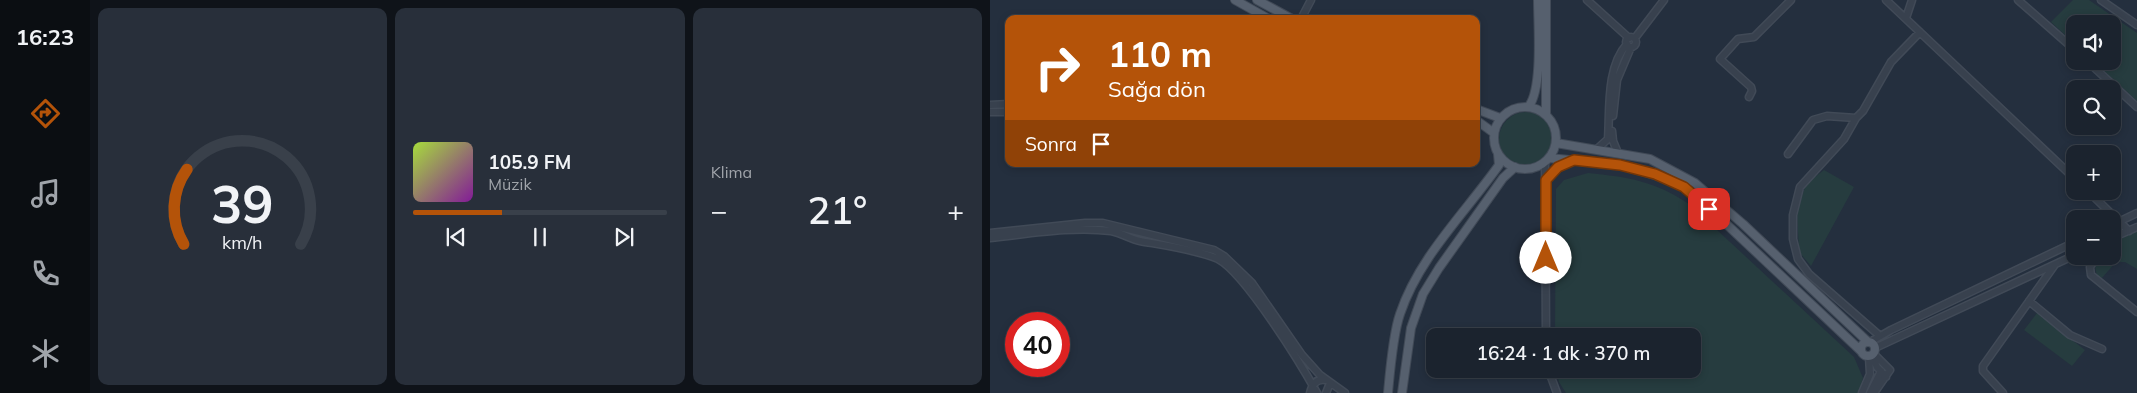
<!DOCTYPE html>
<html lang="tr">
<meta charset="utf-8">
<style>
:root{--surface:#1b232e;--page:#282f3a;--text:#f1f3f6;--muted:#a0a4aa;--line:#39404a;--accent:#b45309}
body{margin:0;font-family:Mulish,sans-serif;background:var(--page);color:var(--text);height:100vh;display:flex;flex-direction:column;font-size:19px;white-space:nowrap}
*{box-sizing:border-box;margin:0}
p{font-size:16px;color:var(--muted)}
.icon{flex:none;width:28px;height:28px;fill:none;stroke:currentColor;stroke-width:2;stroke-linecap:round;stroke-linejoin:round}
.map{position:relative;flex:1;overflow:hidden}
.side{display:flex;flex-direction:column;gap:8px;padding:8px;background:#0f1319;width:900px}
.side>*{flex:none}
.hud{position:absolute;left:15px;top:15px;width:475px;height:152px;border-radius:10px;box-shadow:0 2px 8px #0003,0 0 0 1px var(--line);background:#b45309;color:#fff;overflow:hidden}
.tools{position:absolute;left:1076px;top:15px;display:grid;gap:10px}
.tools a{display:grid;place-items:center;width:55px;height:55px;border-radius:10px;background:var(--surface);box-shadow:0 2px 8px #0003,0 0 0 1px var(--line);font-size:25px}
.speed{position:absolute;left:15px;top:312px;display:flex;gap:10px;font-size:25px;font-weight:700;text-align:center}
.speed>*{display:grid;place-content:center;width:65px;height:65px;border-radius:50%;background:var(--surface);box-shadow:0 2px 8px #0003,0 0 0 1px var(--line);line-height:1}
.speed .limit{border:8px solid #d22;background:#fff;color:#111}
.pin{position:absolute;display:grid;place-items:center;width:42px;height:42px;color:#fff;margin:-21px;border-radius:10px;box-shadow:0 2px 8px #0006}
.me{position:absolute;width:55px;margin:-28px;rotate:0deg;stroke-linejoin:round;filter:drop-shadow(0 0 4px #0008)}
.turn{display:flex;align-items:center;gap:18px;height:105px;padding:0 20px;font-size:22px}
.turn .icon{width:65px;height:65px;stroke-width:2.5}
.turn b{display:block;font-size:35px;line-height:42px}
.then{display:flex;align-items:center;height:48px;padding:0 20px;background:#0003;gap:10px;font-size:19px}
.big{font-size:38px;font-weight:600;line-height:1.1}
.side .widget{flex:1;display:flex;flex-direction:column;justify-content:center;gap:8px;min-width:0;padding:0 18px;border-radius:10px;background:var(--page)}
.side .dial{align-items:center;gap:0}
.dial svg{height:130px;overflow:visible;fill:none;stroke:var(--line);stroke-width:7;stroke-linecap:round;text-anchor:middle}
.dial text{fill:var(--text);stroke:none}
.song{display:flex;align-items:center;gap:15px}
.cover{width:60px;height:60px;border-radius:8px;background:linear-gradient(135deg,hsl(80 70% 55%),hsl(290 70% 35%))}
.played{height:5px;border-radius:2px;background:linear-gradient(90deg,var(--accent) 35%,var(--line) 35%)}
.keys{display:flex;justify-content:space-around;direction:ltr}
.heat{display:flex;justify-content:space-between;align-items:center;font-size:28px;direction:ltr}
.side .tiles{flex:1;display:grid;gap:8px;grid-template-columns:repeat(3,1fr)}
.trip{position:absolute;left:436px;top:328px;width:275px;height:50px;border-radius:10px;background:var(--surface);box-shadow:0 2px 8px #0003,0 0 0 1px var(--line);font-weight:600;line-height:50px;text-align:center}
main{display:flex;flex:1;min-height:0}
.tabs{display:flex;flex-direction:column;width:90px;justify-content:space-around;align-items:center;background:#0b0e12;color:var(--muted)}
.tabs .icon{width:35px;height:35px}
.tabs .active{color:var(--accent)}
.tabs b{font-size:22px;color:var(--text)}
.map>svg:first-child{display:block}
.green{fill:#263c3f}
.lines{fill:none;stroke-linecap:round;stroke-linejoin:round}
.minor-casing{stroke:#414a57;stroke-width:9}
.major-casing{stroke:#414a57;stroke-width:10}
.minor{stroke:#38414e;stroke-width:6}
.major{stroke:#56606e;stroke-width:8}
.route-casing{stroke:#753606;stroke-width:12}
.route{stroke:#b45309;stroke-width:9}
</style>
<main>
<nav class="tabs">
<b>16:23</b>
<svg class="icon active" aria-label="directions" viewBox="0 0 24 24"><path d="M12 3l9 9-9 9-9-9zM9 14v-3h6M13 9l2 2-2 2"/></svg>
<svg class="icon" aria-label="music" viewBox="0 0 24 24"><path d="M9 18V5l10-2v13"/><circle cx="6" cy="18" r="3"/><circle cx="16" cy="16" r="3"/></svg>
<svg class="icon" aria-label="phone" viewBox="0 0 24 24"><path d="M5 4h4l2 5-3 2q2 4 5 5l2-3 5 2v4C11 20 4 13 5 4z"/></svg>
<svg class="icon" aria-label="climate" viewBox="0 0 24 24"><path d="M12 3v18M4 7l16 10M4 17L20 7"/></svg>
</nav>
<section class="side">
<div class="tiles">
<div class="widget dial"><svg viewBox="0 0 100 80">
<path d="M14 69A42 42 0 1 1 86 69"/>
<path d="M14 69A42 42 0 0 1 16 23" stroke="#b45309"/>
<text x="50" y="56" font-size="32" font-weight="700">39</text>
<text x="50" y="72" font-size="11">km/h</text>
</svg></div>
<div class="widget">
<div class="song"><i class="cover"></i><div><b>105.9 FM</b><p>Müzik</p></div></div>
<div class="played"></div>
<div class="keys"><svg class="icon" aria-label="previous" viewBox="0 0 24 24"><path d="M18 5L8 12l10 7zM5 5v14"/></svg><svg class="icon" aria-label="pause" viewBox="0 0 24 24"><path d="M8 5v14M16 5v14"/></svg><svg class="icon" aria-label="next" viewBox="0 0 24 24"><path d="M6 5l10 7-10 7zM19 5v14"/></svg></div>
</div>
<div class="widget"><p>Klima</p>
<div class="heat"><a>−</a><b class="big">21°</b><a>+</a></div>
</div>
</div>
</section>
<div class="map">
<svg width="1147" height="393" viewBox="0 0 1147 393">
<rect width="100%" height="100%" fill="#242f3e"/>
<path class="green" d="M1083 0H1099L1147 33V101L1103 61H1122V24H1085V44L1061 22Z
M509 139a27 27 0 1 1 54 0a27 27 0 1 1-54 0Z
M834 170 864 187 821 266 809 252 807 211 816 184Z
M598 173C638 177 665 181 699 204L864 357 873 378 869 393H576L569 382 566 369H702V336H565L566 189 574 180Z
M1147 231V269L1135 262H1126L1111 279 1107 277 1105 266 1112 256H1122L1123 243Z
M1047 313 1095 350 1082 366 1034 330Z"/>
<g class="lines">
<g class="minor-casing">
<path id="minor" d="M597 0 639 38
M896 0 1085 179
M1028 0 1085 50
M1111 0 1147 25
M916 18 922 0
M311 19 321 0
M636 42a5 5 0 1 1 10 0a5 5 0 1 1-10 0Z
M645 38 674 0
M1097 61 1147 107
M759 97 762 91 761 87 730 59 748 39 764 37 801 0
M0 105 19 104
M0 112H19
M623 116 627 80 641 47
M866 118 854 139 810 187 803 215V239L808 259 819 274 890 336
M622 131 623 141 628 153
M607 149 618 139C620 110 616 67 637 44
M798 154 823 120 837 116 866 118 873 111 901 62 930 32
M555 162 556 336
M1098 191 1139 231
M1122 225 1147 213
M0 233 95 223H113L224 250 234 256 262 283 312 355 330 375 355 393
M0 238C39 234 82 226 121 231 132 233 140 239 150 241 172 245 208 250 228 259 255 273 311 364 327 393
M1122 238 1147 227
M1107 256 1100 267 1101 275 1147 312
M1039 301 1080 335 1112 349
M880 342 901 330 1085 242
M885 348 1085 255
M884 354 900 370 884 393
M882 356 887 367 896 377
M558 369 567 393
M320 393C322 385 326 378 336 380
M336 393 340 383
M872 393 880 374 879 357
M880 393 891 371
M1013 393 993 371V366L1064 266"/>
</g>
<g class="major-casing">
<path id="major" d="M245 0 279 19
M267 0 302 19
M556 0V114
M539 106C553 87 548 25 548 0
M504 138a31 31 0 1 1 62 0a31 31 0 1 1-62 0Z
M486 109 510 118
M486 120 504 133
M566 143 660 159 705 183 753 224 878 342
M559 158 630 165 665 175 694 187 732 220 871 351
M556 180 568 167 582 161
M871 349a7 7 0 1 1 14 0a7 7 0 1 1-14 0Z
M398 393C400 371 403 334 410 314 429 257 475 213 509 165L508 154
M412 393 421 328 433 294 449 268 513 178 525 167"/>
</g>
<use href="#minor" class="minor"/>
<use href="#major" class="major"/>
</g>
<g class="lines">
<g class="route-casing">
<path id="route" d="M556 258V180L568 167 584 160 630 165 665 174 694 187 719 209"/>
</g>
<use href="#route" class="route"/>
</g>
</svg>
<div class="tools">
<a><svg class="icon" aria-label="sound" viewBox="0 0 24 24"><path d="M4 9h4l5-4v14l-5-4H4zM17 9q2 3 0 6"/></svg></a>
<a><svg class="icon" aria-label="search" viewBox="0 0 24 24"><circle cx="10" cy="10" r="6"/><path d="M15 15l6 6"/></svg></a>
<a>+</a>
<a>−</a>
</div>
<div class="speed"><div class="limit">40</div></div>
<div class="pin" style="left:719px;top:209px;background:#d93025"><svg class="icon" aria-label="arrive" viewBox="0 0 24 24"><path d="M6 21V4h12l-3 4 3 4H6"/></svg></div>
<svg class="me" style="left:556px;top:258px" viewBox="-20 -20 40 40"><circle r="19" fill="#fff"/><path d="M0-13L10 11 0 6-10 11z" fill="#b45309"/></svg>
<div class="trip">16:24 · 1 dk · 370 m</div>
<div class="hud">
<div class="turn"><svg class="icon" aria-label="right" viewBox="0 0 24 24"><path d="M7 20v-9h11M14 6l5 5-5 5"/></svg><div><b>110 m</b>Sağa dön</div></div>
<div class="then">Sonra<svg class="icon" aria-label="arrive" viewBox="0 0 24 24"><path d="M6 21V4h12l-3 4 3 4H6"/></svg></div>
</div>
</div>
</main>
